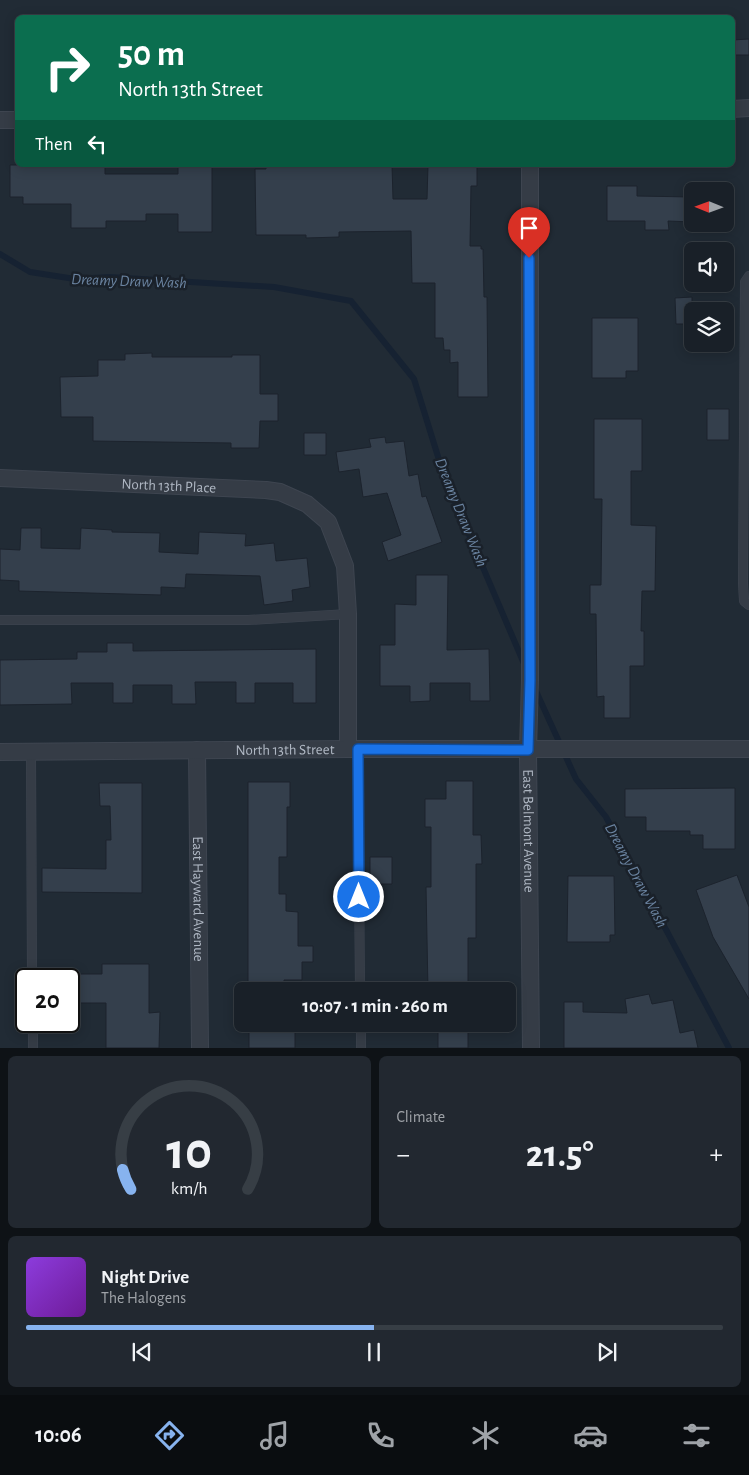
<!DOCTYPE html>
<meta charset="utf-8">
<style>
:root{--surface:#192028;--page:#222830;--text:#f1f3f6;--muted:#9fa3a8;--line:#373e45;--accent:#87b3ef}
body{margin:0;font-family:"Alegreya Sans",sans-serif;background:var(--page);color:var(--text);height:100vh;display:flex;flex-direction:column;font-size:19px;white-space:nowrap}
*{box-sizing:border-box;margin:0}
p{font-size:16px;color:var(--muted)}
.icon{flex:none;width:28px;height:28px;fill:none;stroke:currentColor;stroke-width:2;stroke-linecap:round;stroke-linejoin:round}
.map{position:relative;height:1048px;overflow:hidden}
.sheet{display:flex;flex-direction:column;gap:8px;padding:8px;background:#0e1216;flex:1}
.sheet>*{flex:none}
.hud{position:absolute;left:15px;top:15px;width:720px;height:152px;border-radius:8px;box-shadow:0 2px 12px #0003,0 0 0 1px var(--line);background:#0b6e4f;color:#fff;overflow:hidden}
.needle{width:32px;rotate:271deg}
.buttons{position:absolute;left:684px;top:182px;display:grid;gap:10px}
.buttons a{display:grid;place-items:center;width:50px;height:50px;border-radius:8px;background:var(--surface);box-shadow:0 2px 12px #0003,0 0 0 1px var(--line);font-size:25px}
.speed{position:absolute;left:15px;top:968px;display:flex;gap:10px;font-size:25px;font-weight:700;text-align:center}
.speed>*{display:grid;place-content:center;width:65px;height:65px;border-radius:50%;background:var(--surface);box-shadow:0 2px 12px #0003,0 0 0 1px var(--line);line-height:1}
.speed .limit{border:2px solid #111;border-radius:8px;background:#fff;color:#111}
.pin{position:absolute;display:grid;place-items:center;width:42px;height:42px;color:#fff;margin:-51px -21px;border-radius:50% 50% 50% 0;rotate:-45deg;box-shadow:0 0 5px #0007}
.pin .icon{rotate:45deg}
.me{position:absolute;width:55px;margin:-28px;rotate:0deg;stroke-linejoin:round;filter:drop-shadow(0 0 4px #0008)}
.turn{display:flex;align-items:center;gap:18px;height:105px;padding:0 20px;font-size:22px}
.turn .icon{width:65px;height:65px;stroke-width:2.5}
.turn b{display:block;font-size:35px;line-height:42px}
.then{display:flex;align-items:center;height:48px;padding:0 20px;background:#0003;gap:10px;font-size:19px}
.big{font-size:38px;font-weight:600;line-height:1.1}
.sheet .widget{flex:1;display:flex;flex-direction:column;justify-content:center;gap:8px;min-width:0;padding:0 18px;border-radius:8px;background:var(--page)}
.sheet .dial{align-items:center;gap:0}
.dial svg{height:130px;overflow:visible;fill:none;stroke:var(--line);stroke-width:7;stroke-linecap:round;text-anchor:middle}
.dial text{fill:var(--text);stroke:none}
.song{display:flex;align-items:center;gap:15px}
.cover{width:60px;height:60px;border-radius:8px;background:linear-gradient(135deg,hsl(270 70% 55%),hsl(280 70% 35%))}
.played{height:5px;border-radius:2px;background:linear-gradient(90deg,var(--accent) 50%,var(--line) 50%)}
.keys{display:flex;justify-content:space-around;direction:ltr}
.heat{display:flex;justify-content:space-between;align-items:center;font-size:28px;direction:ltr}
.sheet .tiles{flex:1;display:grid;gap:8px;grid-template-columns:1fr 1fr}
.widget:last-child{grid-column:span 2}
.trip{position:absolute;left:234px;top:982px;width:282px;height:50px;border-radius:8px;background:var(--surface);box-shadow:0 2px 12px #0003,0 0 0 1px var(--line);font-weight:600;line-height:50px;text-align:center}
.tabs{display:flex;height:80px;justify-content:space-around;align-items:center;background:#0a0d10;color:var(--muted)}
.tabs .icon{width:35px;height:35px}
.tabs .selected{color:var(--accent)}
.tabs b{font-size:22px;color:var(--text)}
.map>svg:first-child{display:block}
.lines{fill:none;stroke-linecap:round;stroke-linejoin:round}
.stream{stroke:#162232;stroke-width:6}
.building{fill:#343f4c;stroke:#1c232d}
.lane-casing{stroke:#3e4550;stroke-width:10}
.street-casing{stroke:#3e4550;stroke-width:18}
.lane{stroke:#353c46;stroke-width:9}
.street{stroke:#353c46;stroke-width:16}
.route-casing{stroke:#114b97;stroke-width:12}
.route{stroke:#1a73e8;stroke-width:9}
.labels{text-anchor:middle;stroke-width:5;stroke-linejoin:round;paint-order:stroke}
.street-label{font-size:15px;fill:#afb7c3;stroke:#1a212a}
.water-label{font-size:16px;font-style:italic;fill:#6a83a0;stroke:#1a212a}
</style>
<div class="map">
<svg width="749" height="1048" viewBox="0 0 749 1048">
<rect width="100%" height="100%" fill="#212b35"/>
<g class="lines">
<path class="stream" d="M0 254 30 272 75 279 109 277 274 287 351 301 414 379 444 476 525 666
M535 689 576 779 606 817 729 1048"/>
</g>
<path class="building" d="M749 39V55H732V40Z
M10 165H105V174H178V165H212V232H178V214H146V221H106V228H71V204H23V197H10Z
M266 165H288V167H356V165H392L393 199H427L428 165H477V186H471L470 246H481V249H483L484 297H487L488 397H458V362L450 363V350H444L443 338H435V283H412L411 231 339 232V237L306 238V235H256L255 169H266Z
M607 186H637V196L692 197V222L668 221 669 230H645V221H607Z
M692 297V324H676L675 298Z
M592 318H638V371H626V378H592Z
M152 353V357H232V355H260V394H278V421H260L259 448H231V443L93 441V417H61L60 377 98 376V360H125V354Z
M707 409H729V440H707Z
M594 419H642V471H631V525L656 526 655 591H642L641 631H644V666H630V718H604V696L597 697 596 614H590V585H601L602 499H594Z
M304 433H326V455H304Z
M385 437 386 443 404 441 409 476 418 474 422 497 426 496 442 542 388 561 382 542 401 535 387 493 363 497 359 469 339 472 336 452 371 447 369 439Z
M21 528H41V548L80 549 81 528 112 530V532L160 533 159 552 198 554 199 532 246 534 245 546 274 543 276 561 307 558 310 587 292 590 293 601 264 605 260 576 186 574 185 588 161 587V595L19 591V581L0 580V549L20 550Z
M416 575H448L447 650 489 649 490 701H470V683H430V701L410 702V686H380V645H395V604L416 605Z
M107 643H133V651L316 649V703H293V683H255V703H236V682H195L196 704H172V685H133V703H113V683H71L72 704 0 705V660L77 659V652H107Z
M446 781H473V835H481L482 864H476V938H468V991H428L426 887H431V827H425V799H446Z
M248 782H290V807H287V857H279V894H286V911L298 912V946H313V962H302V980H284V991H248Z
M99 783H142V893L42 892V868L106 869V840H111L110 806H100Z
M735 788V849H703V835H690V831H646V817H625V789Z
M370 857H392V884H370Z
M737 875 749 907V999L713 937 696 890Z
M568 876H614L615 935H610V942H567Z
M102 964H149V1013L160 1012 159 1048H106V1003H73V974H102Z
M649 994 652 1004 673 1000 680 1033 694 1030 698 1048H564V1002H583V1012L627 1013 625 999Z
M249 1024H295V1048H249Z
M438 1024H468V1048H438Z"/>
<g class="lines">
<g class="lane-casing">
<path id="lane" d="M749 276 745 282 743 583 744 601 749 605
M0 620H248L348 614
M358 749 360 991
M31 751 32 979
M33 1021V1048
M361 1024V1048"/>
</g>
<g class="street-casing">
<g id="street">
<path d="M732 109 749 108"/>
<path d="M0 120H18"/>
<path id="s1" d="M530 165V680L528 750 531 1048"/>
<path id="s2" d="M0 478 266 490 280 492 307 504 328 522 345 566 348 614V749"/>
<path id="s3" d="M197 750 200 1048"/>
<path id="s4" d="M0 752 348 749H749"/>
</g>
</g>
<use href="#lane" class="lane"/>
<use href="#street" class="street"/>
</g>
<g class="lines">
<g class="route-casing">
<path id="route" d="M359 897 358 749 528 750 530 680 529 258"/>
</g>
<use href="#route" class="route"/>
</g>
<g class="labels">
<g class="street-label">
<text dy="5" stroke="none"><textPath href="#s2" startOffset="169">North 13th Place</textPath></text>
<text dy="5" stroke="none"><textPath href="#s4" startOffset="285">North 13th Street</textPath></text>
<text dy="5" stroke="none"><textPath href="#s1" startOffset="666">East Belmont Avenue</textPath></text>
<text dy="5" stroke="none"><textPath href="#s3" startOffset="149">East Hayward Avenue</textPath></text>
</g>
<g class="water-label">
<text transform="translate(129 280) rotate(2)" y="6">Dreamy Draw Wash</text>
<text transform="translate(462 512) rotate(68)" y="6">Dreamy Draw Wash</text>
<text transform="translate(637 875) rotate(62)" y="6">Dreamy Draw Wash</text>
</g>
</g>
</svg>
<div class="buttons">
<a><svg class="needle" viewBox="-14 -14 28 28"><path d="M0-13l5 13h-10z" fill="#e53935"/><path d="M0 13l5-13h-10z" fill="#9fa3a8"/></svg></a>
<a><svg class="icon" aria-label="sound" viewBox="0 0 24 24"><path d="M4 9h4l5-4v14l-5-4H4zM17 9q2 3 0 6"/></svg></a>
<a><svg class="icon" aria-label="layers" viewBox="0 0 24 24"><path d="M12 4l9 5-9 5-9-5zM3 14l9 5 9-5"/></svg></a>
</div>
<div class="speed"><div class="limit">20</div></div>
<div class="pin" style="left:529px;top:258px;background:#d93025"><svg class="icon" aria-label="arrive" viewBox="0 0 24 24"><path d="M6 21V4h12l-3 4 3 4H6"/></svg></div>
<svg class="me" style="left:359px;top:897px" viewBox="-20 -20 40 40"><circle r="17" fill="#1a73e8" stroke="#fff" stroke-width="3"/><path d="M0-11L8 9 0 5-8 9z" fill="#fff"/></svg>
<div class="trip">10:07 · 1 min · 260 m</div>
<div class="hud">
<div class="turn"><svg class="icon" aria-label="right" viewBox="0 0 24 24"><path d="M7 20v-9h11M14 6l5 5-5 5"/></svg><div><b>50 m</b>North 13th Street</div></div>
<div class="then">Then<svg class="icon" aria-label="left" viewBox="0 0 24 24"><path d="M17 20v-9H6M10 6l-5 5 5 5"/></svg></div>
</div>
</div>
<section class="sheet">
<div class="tiles">
<div class="widget dial"><svg viewBox="0 0 100 80">
<path d="M14 69A42 42 0 1 1 86 69"/>
<path d="M14 69A42 42 0 0 1 9 57" stroke="#87b3ef"/>
<text x="50" y="56" font-size="32" font-weight="700">10</text>
<text x="50" y="72" font-size="11">km/h</text>
</svg></div>
<div class="widget"><p>Climate</p>
<div class="heat"><a>−</a><b class="big">21.5°</b><a>+</a></div>
</div>
<div class="widget">
<div class="song"><i class="cover"></i><div><b>Night Drive</b><p>The Halogens</p></div></div>
<div class="played"></div>
<div class="keys"><svg class="icon" aria-label="previous" viewBox="0 0 24 24"><path d="M18 5L8 12l10 7zM5 5v14"/></svg><svg class="icon" aria-label="pause" viewBox="0 0 24 24"><path d="M8 5v14M16 5v14"/></svg><svg class="icon" aria-label="next" viewBox="0 0 24 24"><path d="M6 5l10 7-10 7zM19 5v14"/></svg></div>
</div>
</div>
</section>
<nav class="tabs">
<b>10:06</b>
<svg class="icon selected" aria-label="directions" viewBox="0 0 24 24"><path d="M12 3l9 9-9 9-9-9zM9 14v-3h6M13 9l2 2-2 2"/></svg>
<svg class="icon" aria-label="music" viewBox="0 0 24 24"><path d="M9 18V5l10-2v13"/><circle cx="6" cy="18" r="3"/><circle cx="16" cy="16" r="3"/></svg>
<svg class="icon" aria-label="phone" viewBox="0 0 24 24"><path d="M5 4h4l2 5-3 2q2 4 5 5l2-3 5 2v4C11 20 4 13 5 4z"/></svg>
<svg class="icon" aria-label="climate" viewBox="0 0 24 24"><path d="M12 3v18M4 7l16 10M4 17L20 7"/></svg>
<svg class="icon" aria-label="car" viewBox="0 0 24 24"><path d="M5 17H2v-5l4-1 3-4h7l3 4 3 1v5h-3M9 17h6M6 11h13"/><circle cx="7" cy="17" r="2"/><circle cx="17" cy="17" r="2"/></svg>
<svg class="icon" aria-label="filters" viewBox="0 0 24 24"><path d="M4 7h16M4 17h16"/><circle cx="9" cy="7" r="2"/><circle cx="15" cy="17" r="2"/></svg>
</nav>
